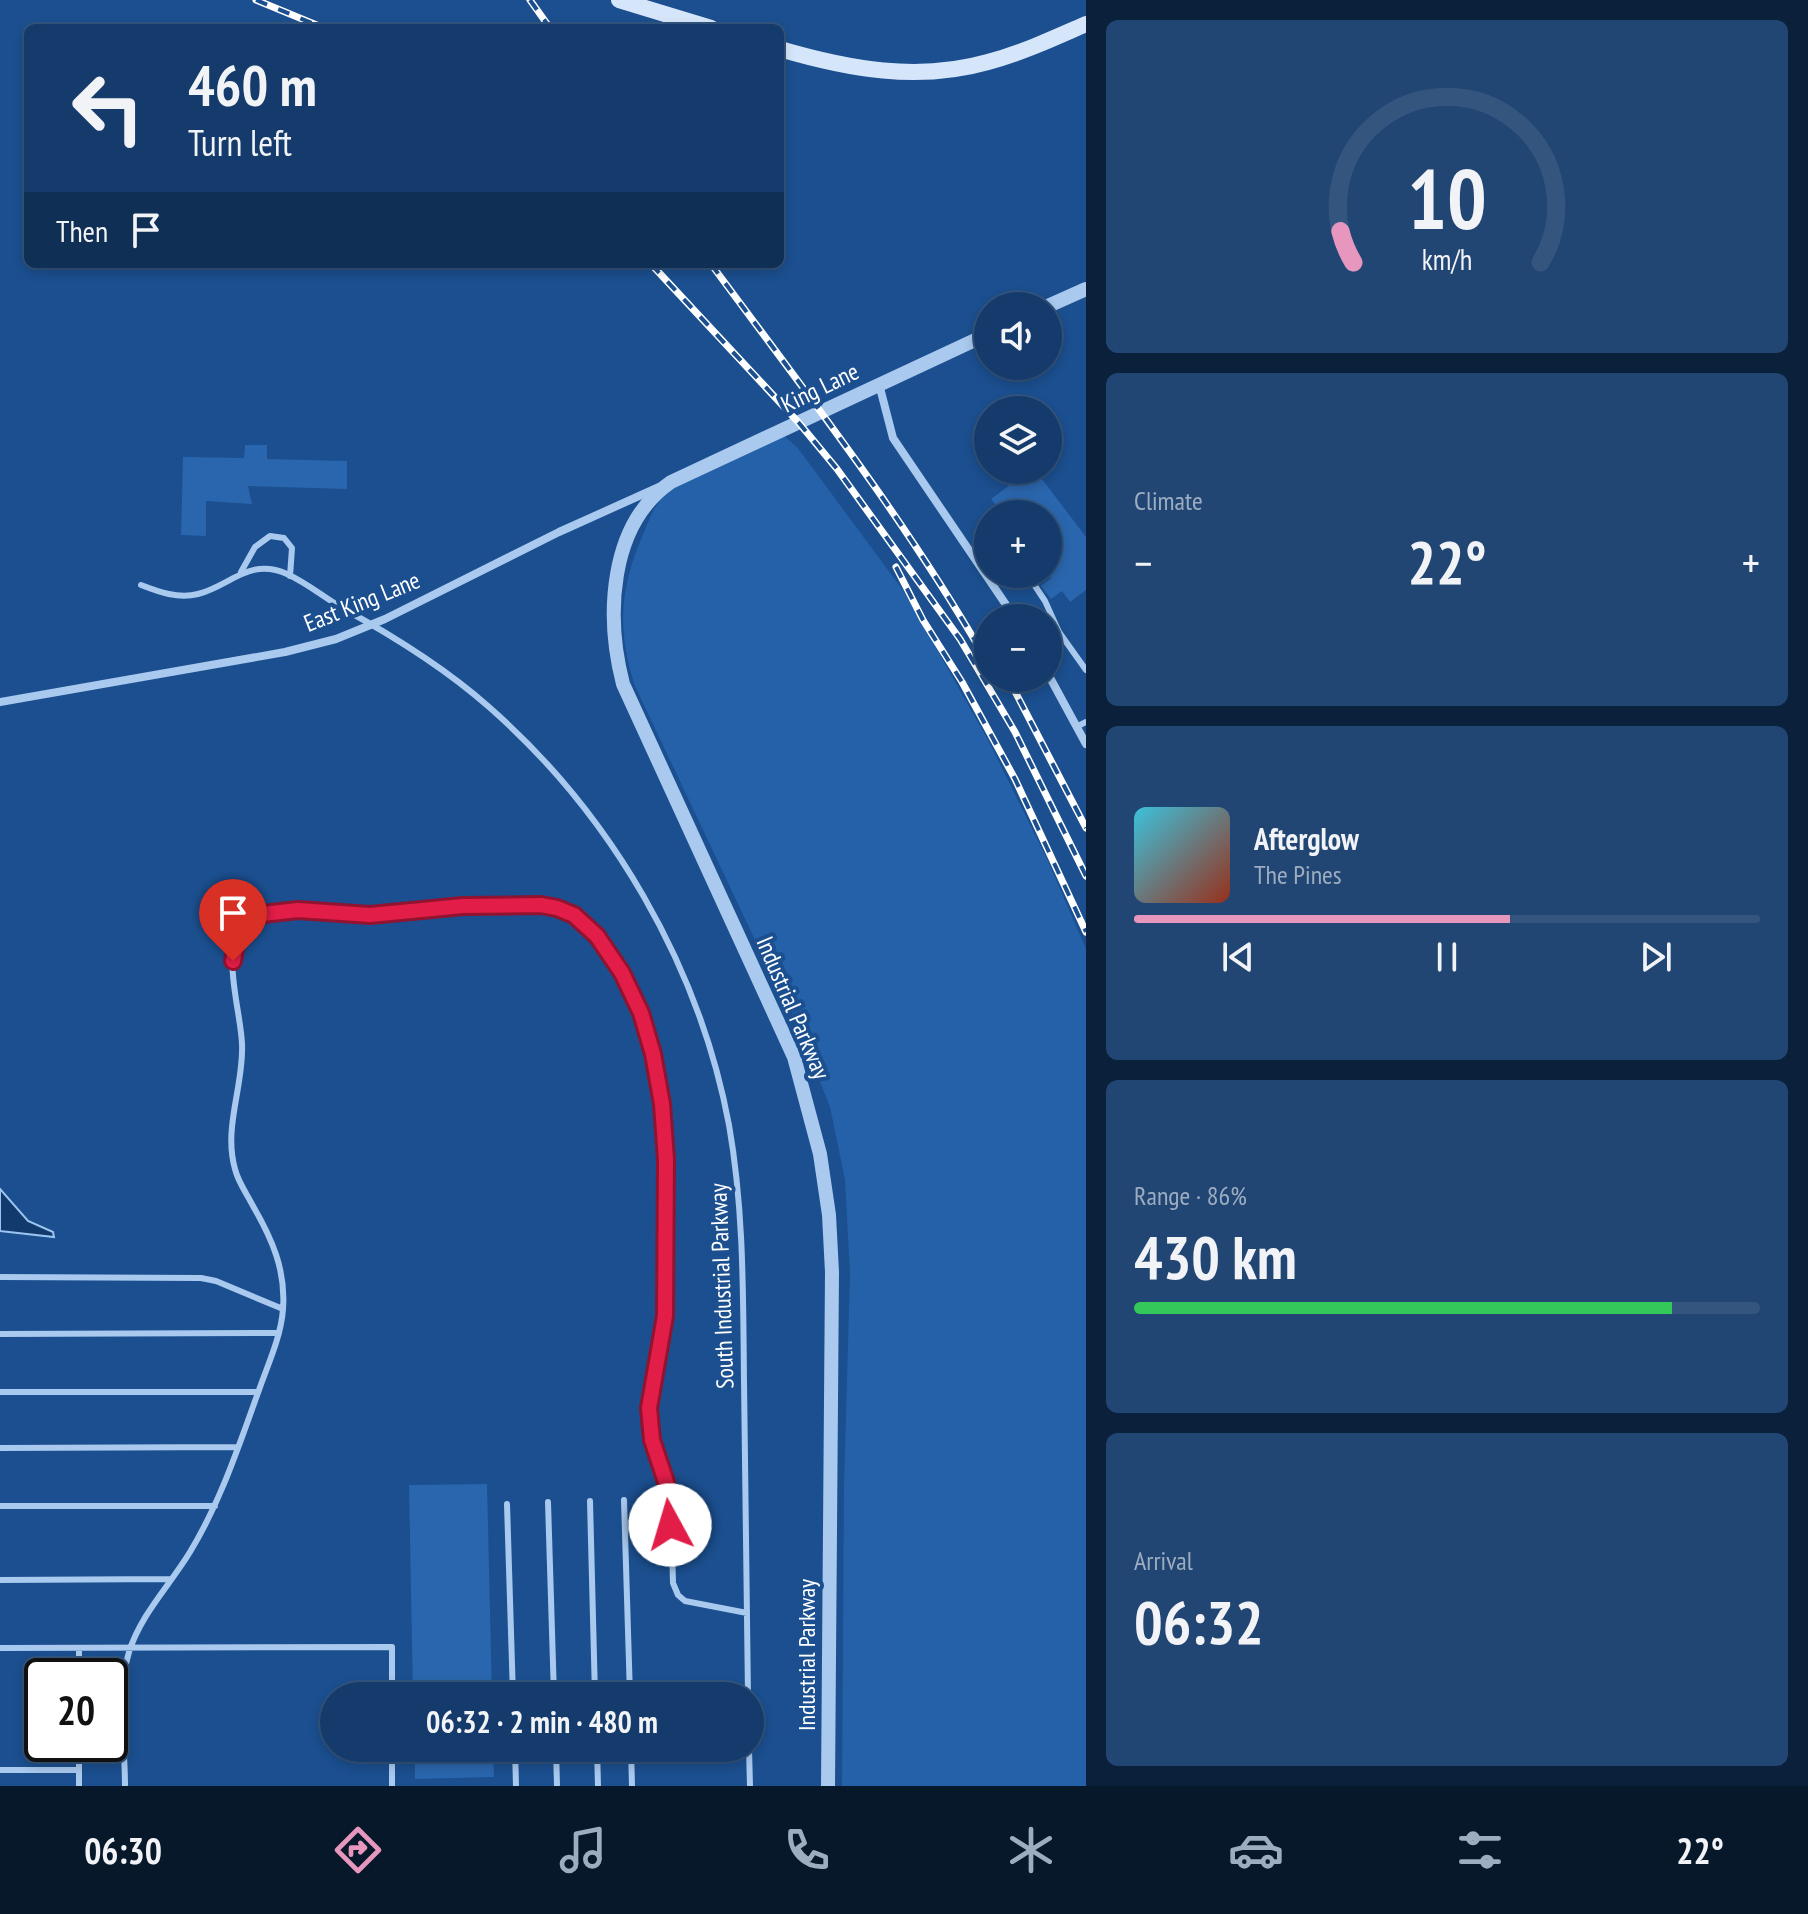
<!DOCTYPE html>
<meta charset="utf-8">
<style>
:root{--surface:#143b6b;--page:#214673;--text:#f1f3f6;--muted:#9dadc1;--line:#33557e;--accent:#e797bd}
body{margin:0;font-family:"PT Sans Narrow",sans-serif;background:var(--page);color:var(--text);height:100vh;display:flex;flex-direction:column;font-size:30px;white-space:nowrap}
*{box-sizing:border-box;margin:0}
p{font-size:26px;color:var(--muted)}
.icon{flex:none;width:44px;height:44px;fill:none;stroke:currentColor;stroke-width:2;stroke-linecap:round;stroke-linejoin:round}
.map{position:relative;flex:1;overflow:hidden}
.sheet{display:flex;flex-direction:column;gap:20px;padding:20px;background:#0b203b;width:722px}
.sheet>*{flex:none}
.guide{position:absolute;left:24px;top:24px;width:760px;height:244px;border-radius:12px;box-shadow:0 4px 12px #0003,0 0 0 2px var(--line);background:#143b6b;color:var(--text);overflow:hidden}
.fabs{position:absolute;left:974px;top:292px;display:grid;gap:16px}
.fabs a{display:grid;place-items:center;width:88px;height:88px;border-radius:50%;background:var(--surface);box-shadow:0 4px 12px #0003,0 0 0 2px var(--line);font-size:40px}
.speed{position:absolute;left:24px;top:1658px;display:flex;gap:16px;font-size:40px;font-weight:700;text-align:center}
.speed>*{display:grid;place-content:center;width:104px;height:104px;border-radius:50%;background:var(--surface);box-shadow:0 4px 12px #0003,0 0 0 2px var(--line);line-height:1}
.speed .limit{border:4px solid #111;border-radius:12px;background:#fff;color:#111}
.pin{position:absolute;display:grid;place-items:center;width:68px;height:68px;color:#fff;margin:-82px -34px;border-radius:50% 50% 50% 0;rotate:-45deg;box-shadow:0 0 8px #0007}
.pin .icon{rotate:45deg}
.me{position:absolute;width:88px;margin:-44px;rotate:354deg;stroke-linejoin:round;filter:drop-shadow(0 0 6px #0008)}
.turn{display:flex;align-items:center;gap:28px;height:168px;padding:0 32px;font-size:36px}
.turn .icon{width:104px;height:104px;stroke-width:2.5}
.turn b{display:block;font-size:56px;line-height:68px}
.then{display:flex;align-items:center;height:76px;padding:0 32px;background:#0003;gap:16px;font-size:30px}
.big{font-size:60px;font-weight:700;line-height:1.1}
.sheet .widget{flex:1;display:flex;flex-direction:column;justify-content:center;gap:12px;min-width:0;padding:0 28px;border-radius:12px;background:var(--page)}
.sheet .dial{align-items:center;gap:0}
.dial svg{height:208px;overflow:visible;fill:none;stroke:var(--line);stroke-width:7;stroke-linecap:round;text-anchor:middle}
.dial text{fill:var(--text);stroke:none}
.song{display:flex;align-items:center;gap:24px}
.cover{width:96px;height:96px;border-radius:12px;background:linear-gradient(135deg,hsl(190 70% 55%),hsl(10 70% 35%))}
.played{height:8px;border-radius:4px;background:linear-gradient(90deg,var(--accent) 60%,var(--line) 60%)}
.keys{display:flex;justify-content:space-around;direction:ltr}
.heat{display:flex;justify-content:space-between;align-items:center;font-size:44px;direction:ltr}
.charge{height:12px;border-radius:6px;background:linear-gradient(90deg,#34c759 86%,var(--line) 0)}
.trip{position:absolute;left:320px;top:1682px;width:444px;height:80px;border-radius:40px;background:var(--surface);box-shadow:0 4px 12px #0003,0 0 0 2px var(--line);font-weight:700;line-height:80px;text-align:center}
.tabs{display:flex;height:128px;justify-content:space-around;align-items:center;background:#08182b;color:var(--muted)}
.tabs .icon{width:56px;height:56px}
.tabs .selected{color:var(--accent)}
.tabs b{font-size:36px;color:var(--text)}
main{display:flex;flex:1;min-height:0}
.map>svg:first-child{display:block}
.green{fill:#2461a8}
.water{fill:#123a6d;stroke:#9cc4f0;stroke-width:2}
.building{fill:#2a66ad}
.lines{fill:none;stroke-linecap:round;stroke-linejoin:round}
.service{stroke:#a9c9ee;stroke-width:6}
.minor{stroke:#a9c9ee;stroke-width:8}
.tertiary{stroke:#a9c9ee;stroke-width:14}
.secondary{stroke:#d6e6fa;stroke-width:16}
.rail-casing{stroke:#fff;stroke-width:7}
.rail{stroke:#1b4f8f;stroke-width:4;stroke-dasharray:12;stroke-linecap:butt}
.route-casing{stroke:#92132f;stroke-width:20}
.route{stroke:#e11d48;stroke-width:14}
.labels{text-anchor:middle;stroke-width:8;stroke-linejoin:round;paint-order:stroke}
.street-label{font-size:24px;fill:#fff;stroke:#1b4f8f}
</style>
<main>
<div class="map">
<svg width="1086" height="1786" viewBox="0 0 1086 1786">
<rect width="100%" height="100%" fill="#1b4f8f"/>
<path class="green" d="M784 436 797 447 905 593 988 740 1048 861 1086 949V1786H842L844 1486 850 1273 845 1180 830 1107 808 1052 635 686C616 627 620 586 645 530 650 517 656 502 667 493 701 468 746 453 784 436Z"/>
<path class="water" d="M0 1189 28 1221 53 1232 54 1237 0 1231Z"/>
<path class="building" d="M245 445H267V459L347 461V489L248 486 252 504 206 501V536L181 535 183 457 244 458Z
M1030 470H1035L1086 537V590L1070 602 1062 591 1051 599 1041 586 1051 578 1048 573V514H1003L991 499Z
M487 1484 492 1696H413L409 1485Z
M415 1748H493L494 1777 415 1779Z"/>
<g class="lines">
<path class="service" d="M978 562 988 555
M241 572 255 547 270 536 284 538 292 548 290 576
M1027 574 1045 601 1059 632 1086 670
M141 585C159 592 178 599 198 594 230 586 249 557 287 574 307 583 325 598 344 609 395 637 445 668 489 707 611 814 699 965 729 1125 744 1210 743 1295 744 1381 746 1486 747 1591 748 1696
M1048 638 1059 632
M1078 726 1086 722
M0 1277 201 1278 216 1281 283 1309
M0 1334 279 1333
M0 1392H258
M0 1448 238 1447
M624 1500 630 1696
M590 1501 595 1696
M548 1502 554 1696
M507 1504 513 1696
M0 1506H215
M0 1580 171 1579
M0 1648 392 1647V1696
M79 1648V1676
M79 1744V1786
M392 1748V1786
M515 1748 516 1786
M556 1748 557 1786
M597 1748 598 1786
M631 1748 632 1786
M749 1748 750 1786
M0 1770H79
M125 1786C125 1745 117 1691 129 1652 141 1614 170 1585 190 1552 221 1501 239 1445 259 1390 268 1364 281 1337 283 1309 286 1270 272 1239 253 1206 247 1194 238 1182 235 1169 223 1128 244 1085 242 1044 241 1014 224 962 238 936 262 892 333 918 372 915 420 911 466 905 514 905 531 905 548 904 564 910 588 919 603 942 616 963 681 1068 666 1199 665 1316 663 1349 648 1381 649 1413 649 1439 662 1460 666 1485 672 1517 672 1551 673 1583L678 1595 685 1601 747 1613"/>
<path class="minor" d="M879 384 893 438 1015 618
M1048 674 1086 744
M0 702 285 652 336 639 385 619 559 532 659 487"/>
<path class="tertiary" d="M1048 306 1086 289
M828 1786 832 1272 829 1215 820 1154 794 1057 623 684C606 618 608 525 671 482L988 334"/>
<path class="secondary" d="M619 0 711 28
M780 49C848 69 918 82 988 62 1022 53 1054 38 1086 24"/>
<g class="rail-casing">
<path id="rail" d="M256 0 324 28
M530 0 550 28
M651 264 799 423 837 469 960 639 1015 732 1086 876
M711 264C804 390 902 515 981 651
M896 567 923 620 962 682 1015 779 1086 932
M1008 678 1086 828"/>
</g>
<use href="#rail" class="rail"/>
</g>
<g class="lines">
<g class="route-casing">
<path id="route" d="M233 961 237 937 247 924 263 914 298 910 370 915 463 906 541 905 557 908 574 915 597 936 622 973 641 1013 653 1054 662 1104 666 1160 665 1316 649 1408 652 1440 666 1482 670 1525"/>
</g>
<use href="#route" class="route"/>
</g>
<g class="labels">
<g class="street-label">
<text transform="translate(820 388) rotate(-26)" y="8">King Lane</text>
<text transform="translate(362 602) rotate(-22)" y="8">East King Lane</text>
<text transform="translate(793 1008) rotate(67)" y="8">Industrial Parkway</text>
<text transform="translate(722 1286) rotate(-92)" y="8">South Industrial Parkway</text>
<text transform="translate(807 1655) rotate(-90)" y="8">Industrial Parkway</text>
</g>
</g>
</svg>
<div class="fabs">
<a><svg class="icon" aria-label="sound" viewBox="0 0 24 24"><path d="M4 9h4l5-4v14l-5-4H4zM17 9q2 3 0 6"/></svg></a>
<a><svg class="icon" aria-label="layers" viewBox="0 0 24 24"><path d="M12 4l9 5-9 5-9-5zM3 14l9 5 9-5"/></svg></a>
<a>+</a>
<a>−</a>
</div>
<div class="speed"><div class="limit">20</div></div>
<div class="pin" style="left:233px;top:961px;background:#d93025"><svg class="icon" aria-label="arrive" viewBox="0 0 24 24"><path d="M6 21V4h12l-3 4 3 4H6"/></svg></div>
<svg class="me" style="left:670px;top:1525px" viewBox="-20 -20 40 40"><circle r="19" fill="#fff"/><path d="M0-13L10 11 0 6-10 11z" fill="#e11d48"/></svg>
<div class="trip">06:32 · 2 min · 480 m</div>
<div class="guide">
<div class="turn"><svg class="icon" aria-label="left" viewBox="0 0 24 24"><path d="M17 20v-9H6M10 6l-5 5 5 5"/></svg><div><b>460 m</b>Turn left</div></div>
<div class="then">Then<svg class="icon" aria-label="arrive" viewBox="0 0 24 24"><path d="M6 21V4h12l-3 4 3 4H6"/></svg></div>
</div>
</div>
<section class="sheet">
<div class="widget dial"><svg viewBox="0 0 100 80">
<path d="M14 69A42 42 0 1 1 86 69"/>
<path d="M14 69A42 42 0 0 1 9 57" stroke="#e797bd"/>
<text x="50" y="56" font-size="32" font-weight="700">10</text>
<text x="50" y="72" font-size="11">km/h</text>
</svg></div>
<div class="widget"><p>Climate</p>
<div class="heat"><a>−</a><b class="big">22°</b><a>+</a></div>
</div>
<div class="widget">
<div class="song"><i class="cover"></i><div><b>Afterglow</b><p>The Pines</p></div></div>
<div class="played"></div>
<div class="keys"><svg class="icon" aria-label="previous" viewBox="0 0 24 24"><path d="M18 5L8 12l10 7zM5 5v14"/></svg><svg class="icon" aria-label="pause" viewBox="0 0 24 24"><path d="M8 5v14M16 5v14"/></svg><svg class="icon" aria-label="next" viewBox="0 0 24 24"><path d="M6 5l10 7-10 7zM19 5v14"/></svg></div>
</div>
<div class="widget"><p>Range · 86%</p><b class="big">430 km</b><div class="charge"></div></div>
<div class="widget"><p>Arrival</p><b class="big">06:32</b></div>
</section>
</main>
<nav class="tabs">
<b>06:30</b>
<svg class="icon selected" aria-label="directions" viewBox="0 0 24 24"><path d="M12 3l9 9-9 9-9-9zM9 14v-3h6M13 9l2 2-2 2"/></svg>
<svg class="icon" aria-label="music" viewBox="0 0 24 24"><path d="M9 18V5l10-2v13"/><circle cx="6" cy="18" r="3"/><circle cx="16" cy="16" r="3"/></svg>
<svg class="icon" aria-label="phone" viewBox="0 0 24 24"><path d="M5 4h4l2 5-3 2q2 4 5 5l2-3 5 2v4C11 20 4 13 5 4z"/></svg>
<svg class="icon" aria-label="climate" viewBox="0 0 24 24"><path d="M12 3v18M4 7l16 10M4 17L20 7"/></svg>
<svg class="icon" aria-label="car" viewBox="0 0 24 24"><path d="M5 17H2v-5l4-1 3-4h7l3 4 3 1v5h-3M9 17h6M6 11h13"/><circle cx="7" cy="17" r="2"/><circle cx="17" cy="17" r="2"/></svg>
<svg class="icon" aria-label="filters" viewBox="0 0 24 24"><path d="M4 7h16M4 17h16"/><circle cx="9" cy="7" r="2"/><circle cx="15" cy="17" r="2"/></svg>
<b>22°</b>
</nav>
